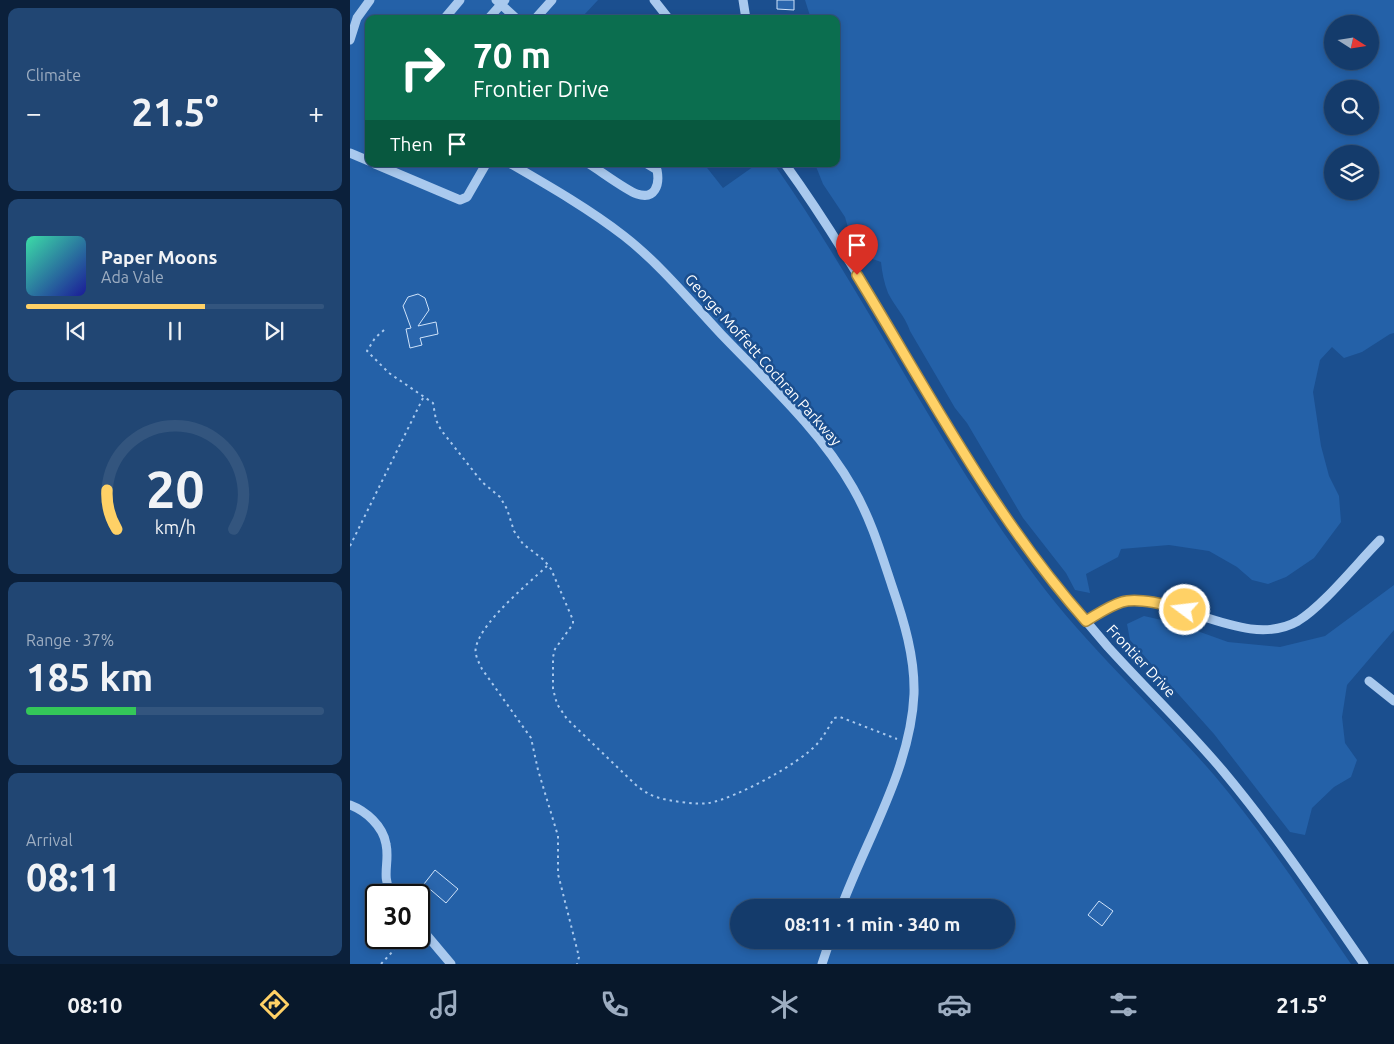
<!DOCTYPE html>
<meta charset="utf-8">
<style>
:root{--surface:#143b6b;--page:#214673;--text:#f1f3f6;--muted:#9dadc1;--line:#33557e;--accent:#ffd166}
body{margin:0;font-family:Ubuntu,sans-serif;background:var(--page);color:var(--text);height:100vh;display:flex;flex-direction:column;font-size:19px;white-space:nowrap}
*{box-sizing:border-box;margin:0}
p{font-size:16px;color:var(--muted)}
.icon{flex:none;width:28px;height:28px;fill:none;stroke:currentColor;stroke-width:2;stroke-linecap:round;stroke-linejoin:round}
.map{position:relative;flex:1;overflow:hidden}
.drawer{display:flex;flex-direction:column;gap:8px;padding:8px;background:#0b203b;width:350px}
.drawer>*{flex:none}
.guide{position:absolute;left:15px;top:15px;width:475px;height:152px;border-radius:10px;box-shadow:0 2px 8px #0003,0 0 0 1px var(--line);background:#0b6e4f;color:#fff;overflow:hidden}
.needle{width:32px;rotate:102deg}
.controls{position:absolute;left:974px;top:15px;display:grid;gap:10px}
.controls a{display:grid;place-items:center;width:55px;height:55px;border-radius:50%;background:var(--surface);box-shadow:0 2px 8px #0003,0 0 0 1px var(--line);font-size:25px}
.speed{position:absolute;left:15px;top:884px;display:flex;gap:10px;font-size:25px;font-weight:700;text-align:center}
.speed>*{display:grid;place-content:center;width:65px;height:65px;border-radius:50%;background:var(--surface);box-shadow:0 2px 8px #0003,0 0 0 1px var(--line);line-height:1}
.speed .limit{border:2px solid #111;border-radius:8px;background:#fff;color:#111}
.pin{position:absolute;display:grid;place-items:center;width:42px;height:42px;color:#fff;margin:-51px -21px;border-radius:50% 50% 50% 0;rotate:-45deg;box-shadow:0 0 5px #0007}
.pin .icon{rotate:45deg}
.me{position:absolute;width:55px;margin:-28px;rotate:285deg;stroke-linejoin:round;filter:drop-shadow(0 0 4px #0008)}
.turn{display:flex;align-items:center;gap:18px;height:105px;padding:0 25px;font-size:22px}
.turn .icon{width:65px;height:65px;stroke-width:2.5}
.turn b{display:block;font-size:35px;line-height:42px}
.then{display:flex;align-items:center;height:48px;padding:0 25px;background:#0003;gap:10px;font-size:19px}
.big{font-size:38px;font-weight:700;line-height:1.1}
.drawer .widget{flex:1;display:flex;flex-direction:column;justify-content:center;gap:8px;min-width:0;padding:0 18px;border-radius:10px;background:var(--page)}
.drawer .dial{align-items:center;gap:0}
.dial svg{height:130px;overflow:visible;fill:none;stroke:var(--line);stroke-width:7;stroke-linecap:round;text-anchor:middle}
.dial text{fill:var(--text);stroke:none}
.song{display:flex;align-items:center;gap:15px}
.cover{width:60px;height:60px;border-radius:8px;background:linear-gradient(135deg,hsl(160 70% 55%),hsl(240 70% 35%))}
.played{height:5px;border-radius:2px;background:linear-gradient(90deg,var(--accent) 60%,var(--line) 60%)}
.keys{display:flex;justify-content:space-around;direction:ltr}
.heat{display:flex;justify-content:space-between;align-items:center;font-size:28px;direction:ltr}
.charge{height:8px;border-radius:4px;background:linear-gradient(90deg,#34c759 37%,var(--line) 0)}
.trip{position:absolute;left:380px;top:899px;width:285px;height:50px;border-radius:25px;background:var(--surface);box-shadow:0 2px 8px #0003,0 0 0 1px var(--line);font-weight:700;line-height:50px;text-align:center}
.dock{display:flex;height:80px;justify-content:space-around;align-items:center;background:#08182b;color:var(--muted)}
.dock .icon{width:35px;height:35px}
.dock .on{color:var(--accent)}
.dock b{font-size:22px;color:var(--text)}
main{display:flex;flex:1;min-height:0}
.map>svg:first-child{display:block}
.green{fill:#2461a8;fill-rule:evenodd}
.building{fill:#2a66ad;stroke:#cfe3fa}
.lines{fill:none;stroke-linecap:round;stroke-linejoin:round}
.path{stroke:#a9c9ee;stroke-width:2;stroke-dasharray:2.5 4;stroke-linecap:butt}
.minor{stroke:#a9c9ee;stroke-width:9}
.route-casing{stroke:#a68842;stroke-width:12}
.route{stroke:#ffd166;stroke-width:9}
.labels{text-anchor:middle;stroke-width:5;stroke-linejoin:round;paint-order:stroke}
.street-label{font-size:15px;fill:#fff;stroke:#1b4f8f}
</style>
<main>
<section class="drawer">
<div class="widget"><p>Climate</p>
<div class="heat"><a>−</a><b class="big">21.5°</b><a>+</a></div>
</div>
<div class="widget">
<div class="song"><i class="cover"></i><div><b>Paper Moons</b><p>Ada Vale</p></div></div>
<div class="played"></div>
<div class="keys"><svg class="icon" aria-label="previous" viewBox="0 0 24 24"><path d="M18 5L8 12l10 7zM5 5v14"/></svg><svg class="icon" aria-label="pause" viewBox="0 0 24 24"><path d="M8 5v14M16 5v14"/></svg><svg class="icon" aria-label="next" viewBox="0 0 24 24"><path d="M6 5l10 7-10 7zM19 5v14"/></svg></div>
</div>
<div class="widget dial"><svg viewBox="0 0 100 80">
<path d="M14 69A42 42 0 1 1 86 69"/>
<path d="M14 69A42 42 0 0 1 8 45" stroke="#ffd166"/>
<text x="50" y="56" font-size="32" font-weight="700">20</text>
<text x="50" y="72" font-size="11">km/h</text>
</svg></div>
<div class="widget"><p>Range · 37%</p><b class="big">185 km</b><div class="charge"></div></div>
<div class="widget"><p>Arrival</p><b class="big">08:11</b></div>
</section>
<div class="map">
<svg width="1044" height="964" viewBox="0 0 1044 964">
<rect width="100%" height="100%" fill="#1b4f8f"/>
<path class="green" d="M0 0H248L234 15 237 19H19V164H354L373 188 407 164H424C518 298 588 448 687 579 740 650 806 708 864 775 914 834 957 900 1001 964H0ZM26 895H69V938H26ZM389 908H656V940H389Z
M455 0H1044V333L1040 334 1012 352 994 358 982 347 970 360 963 392 971 446 979 476 989 496 991 522 964 558 936 577 918 584 902 580 887 567 859 551 819 545 771 549 768 557 736 574 740 593 725 590 716 573 673 518 617 423 605 408 560 331C555 316 545 307 538 293 534 283 532 272 531 262L517 257 503 245 495 217 473 184 465 164H486V19H461ZM982 24H1020V61H982ZM982 89H1020V126H982ZM982 154H1020V191H982Z
M1044 585V630L997 685 992 717 995 743 1007 760 1001 777 984 787 962 808 955 835 940 832 864 734 780 640 777 624 794 616 825 623 878 642 930 647 975 636Z"/>
<path class="building" d="M427 0H444V10L427 9Z
M68 294 75 298 79 310 68 326 86 322 88 334 70 338 72 345 60 348 56 329 61 328 53 306 58 297Z
M85 870 108 889 96 903 74 884Z
M749 901 763 911 752 926 738 915Z"/>
<g class="lines">
<path class="path" d="M34 330 25 338 17 351 39 373 83 403 86 420 91 430 132 482 150 497 157 509 164 531 173 544 194 560 201 569 223 620V624L205 649 203 657V689L207 704 217 719 286 785C292 790 298 794 306 797 318 801 347 805 359 803 386 798 449 764 467 744 474 736 479 727 484 718L490 717 547 739
M0 546 74 396
M197 566C177 585 132 621 126 647 124 654 129 663 132 669L181 738 188 770 208 836V874L229 957 227 964
M31 964 55 938"/>
<path class="minor" d="M146 0 167 19
M304 0 319 19
M393 0 396 19
M94 19 110 0
M138 19 155 0
M185 19 202 0
M0 40 7 18 20 0
M0 153 19 161
M25 164 110 200 117 197 136 164
M161 164C199 186 239 209 274 236 310 264 340 301 371 334 417 382 470 430 503 488 521 519 531 553 542 586 554 621 565 657 564 694 561 768 516 840 491 908
M239 164C249 170 277 191 287 194 305 200 310 185 307 170L297 164
M435 164C522 284 584 419 671 538 698 576 728 612 758 647 796 689 837 728 873 771 924 832 969 899 1014 964
M736 621C748 614 760 604 773 601 779 600 787 602 793 602 842 604 901 648 948 621 974 605 1007 563 1030 540
M1019 681 1044 701
M0 805C16 811 33 826 36 844 40 863 31 874 41 895
M69 926 101 964
M472 964 480 940"/>
</g>
<g class="lines">
<g class="route-casing">
<path id="route" d="M507 275C579 393 644 517 736 621 748 614 759 606 772 602 787 597 819 605 835 610"/>
</g>
<use href="#route" class="route"/>
</g>
<g class="labels">
<g class="street-label">
<text transform="translate(413 360) rotate(48)" y="5">George Moffett Cochran Parkway</text>
<text transform="translate(791 661) rotate(47)" y="5">Frontier Drive</text>
</g>
</g>
</svg>
<div class="controls">
<a><svg class="needle" viewBox="-14 -14 28 28"><path d="M0-13l5 13h-10z" fill="#e53935"/><path d="M0 13l5-13h-10z" fill="#9dadc1"/></svg></a>
<a><svg class="icon" aria-label="search" viewBox="0 0 24 24"><circle cx="10" cy="10" r="6"/><path d="M15 15l6 6"/></svg></a>
<a><svg class="icon" aria-label="layers" viewBox="0 0 24 24"><path d="M12 4l9 5-9 5-9-5zM3 14l9 5 9-5"/></svg></a>
</div>
<div class="speed"><div class="limit">30</div></div>
<div class="pin" style="left:507px;top:275px;background:#d93025"><svg class="icon" aria-label="arrive" viewBox="0 0 24 24"><path d="M6 21V4h12l-3 4 3 4H6"/></svg></div>
<svg class="me" style="left:835px;top:610px" viewBox="-20 -20 40 40"><circle r="17" fill="#ffd166" stroke="#fff" stroke-width="3"/><path d="M0-11L8 9 0 5-8 9z" fill="#fff"/></svg>
<div class="trip">08:11 · 1 min · 340 m</div>
<div class="guide">
<div class="turn"><svg class="icon" aria-label="right" viewBox="0 0 24 24"><path d="M7 20v-9h11M14 6l5 5-5 5"/></svg><div><b>70 m</b>Frontier Drive</div></div>
<div class="then">Then<svg class="icon" aria-label="arrive" viewBox="0 0 24 24"><path d="M6 21V4h12l-3 4 3 4H6"/></svg></div>
</div>
</div>
</main>
<nav class="dock">
<b>08:10</b>
<svg class="icon on" aria-label="directions" viewBox="0 0 24 24"><path d="M12 3l9 9-9 9-9-9zM9 14v-3h6M13 9l2 2-2 2"/></svg>
<svg class="icon" aria-label="music" viewBox="0 0 24 24"><path d="M9 18V5l10-2v13"/><circle cx="6" cy="18" r="3"/><circle cx="16" cy="16" r="3"/></svg>
<svg class="icon" aria-label="phone" viewBox="0 0 24 24"><path d="M5 4h4l2 5-3 2q2 4 5 5l2-3 5 2v4C11 20 4 13 5 4z"/></svg>
<svg class="icon" aria-label="climate" viewBox="0 0 24 24"><path d="M12 3v18M4 7l16 10M4 17L20 7"/></svg>
<svg class="icon" aria-label="car" viewBox="0 0 24 24"><path d="M5 17H2v-5l4-1 3-4h7l3 4 3 1v5h-3M9 17h6M6 11h13"/><circle cx="7" cy="17" r="2"/><circle cx="17" cy="17" r="2"/></svg>
<svg class="icon" aria-label="filters" viewBox="0 0 24 24"><path d="M4 7h16M4 17h16"/><circle cx="9" cy="7" r="2"/><circle cx="15" cy="17" r="2"/></svg>
<b>21.5°</b>
</nav>
